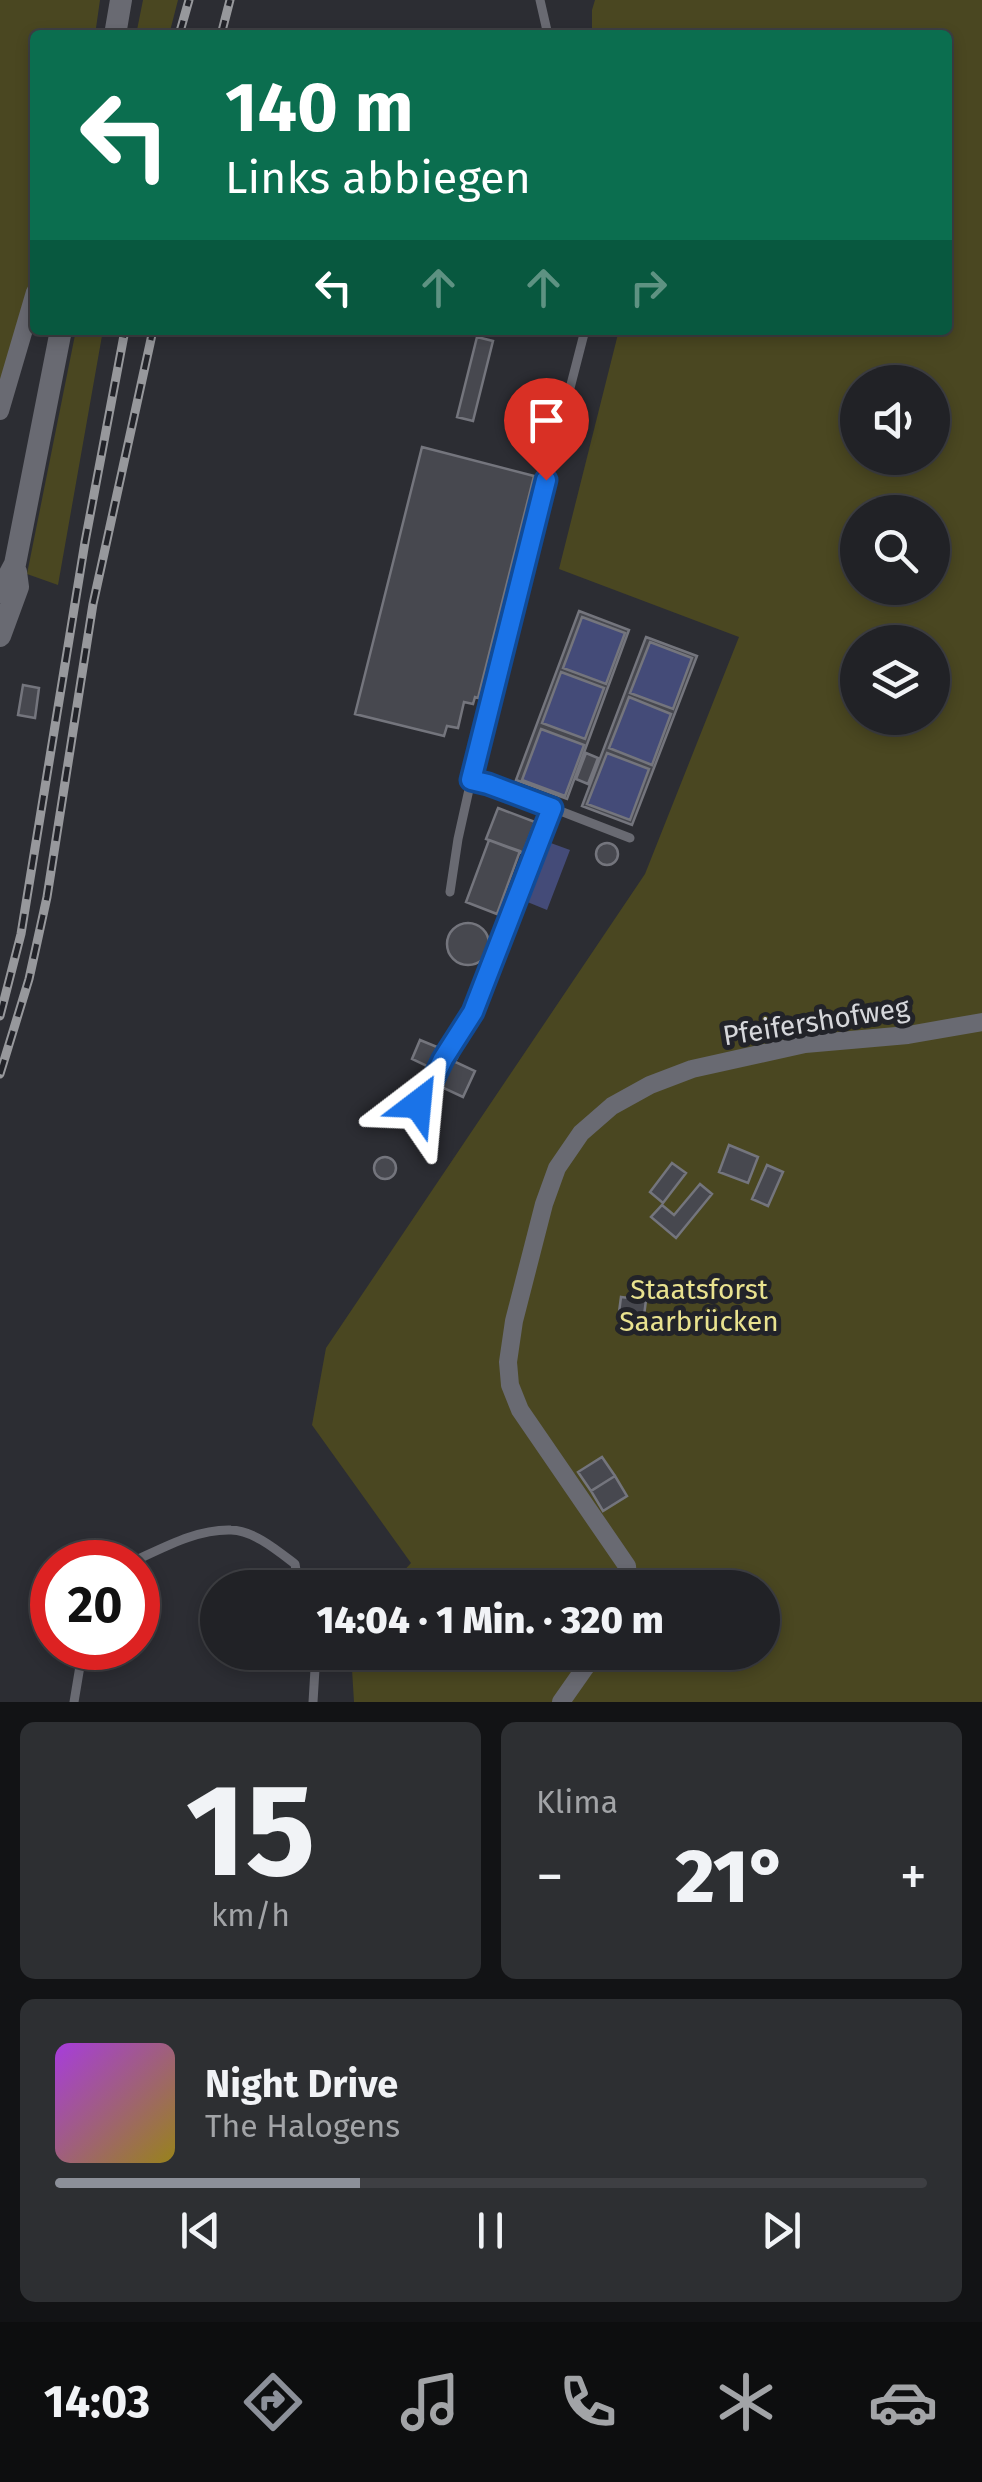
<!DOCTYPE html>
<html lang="de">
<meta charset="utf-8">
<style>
:root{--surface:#212226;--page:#2d2f32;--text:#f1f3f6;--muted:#a2a4a7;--line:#3e3f43;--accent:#8c9099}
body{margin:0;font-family:"Fira Sans",sans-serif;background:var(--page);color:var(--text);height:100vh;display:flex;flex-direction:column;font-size:38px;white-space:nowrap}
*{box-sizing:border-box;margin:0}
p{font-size:32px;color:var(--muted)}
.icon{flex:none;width:55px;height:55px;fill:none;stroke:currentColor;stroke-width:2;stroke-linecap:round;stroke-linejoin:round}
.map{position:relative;height:1702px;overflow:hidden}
.panel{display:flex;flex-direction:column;gap:20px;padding:20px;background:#121315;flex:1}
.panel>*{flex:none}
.hud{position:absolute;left:30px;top:30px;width:922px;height:305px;border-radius:10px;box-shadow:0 5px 15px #0003,0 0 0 2px var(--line);background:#0b6e4f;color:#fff;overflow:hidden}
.fabs{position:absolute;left:840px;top:365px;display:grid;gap:20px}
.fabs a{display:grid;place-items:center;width:110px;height:110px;border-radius:50%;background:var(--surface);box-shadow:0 5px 15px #0003,0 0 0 2px var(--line);font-size:50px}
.speed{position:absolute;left:30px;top:1540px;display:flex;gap:20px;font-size:50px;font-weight:700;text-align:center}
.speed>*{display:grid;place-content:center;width:130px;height:130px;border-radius:50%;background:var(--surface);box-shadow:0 5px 15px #0003,0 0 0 2px var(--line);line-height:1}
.speed .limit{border:15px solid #d22;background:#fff;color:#111}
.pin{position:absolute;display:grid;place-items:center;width:85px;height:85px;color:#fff;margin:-102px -42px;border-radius:50% 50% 50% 0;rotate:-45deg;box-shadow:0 0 10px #0007}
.pin .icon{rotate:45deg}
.me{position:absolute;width:110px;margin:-55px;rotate:29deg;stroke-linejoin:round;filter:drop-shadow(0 0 8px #0008)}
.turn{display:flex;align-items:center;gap:35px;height:210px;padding:0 30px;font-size:45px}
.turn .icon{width:130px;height:130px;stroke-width:2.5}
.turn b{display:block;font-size:70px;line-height:85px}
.lanes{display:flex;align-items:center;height:95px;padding:0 30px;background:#0003;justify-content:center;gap:50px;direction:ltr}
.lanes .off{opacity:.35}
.big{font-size:75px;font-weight:800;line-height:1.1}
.panel .tile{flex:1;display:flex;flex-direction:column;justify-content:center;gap:15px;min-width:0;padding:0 35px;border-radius:15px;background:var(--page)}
.panel .dial{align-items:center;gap:0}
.dial b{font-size:130px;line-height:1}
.song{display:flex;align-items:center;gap:30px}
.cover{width:120px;height:120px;border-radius:15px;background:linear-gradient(135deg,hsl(280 70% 55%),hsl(50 70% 35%))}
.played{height:10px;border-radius:5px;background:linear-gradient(90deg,var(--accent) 35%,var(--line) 35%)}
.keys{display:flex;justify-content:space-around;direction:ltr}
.heat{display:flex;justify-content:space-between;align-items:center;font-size:55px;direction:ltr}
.panel .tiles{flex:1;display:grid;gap:20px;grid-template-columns:1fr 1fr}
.tile:last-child{grid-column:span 2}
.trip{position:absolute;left:200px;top:1570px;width:580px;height:100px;border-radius:50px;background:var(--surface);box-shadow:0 5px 15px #0003,0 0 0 2px var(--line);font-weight:800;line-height:100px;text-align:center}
.menu{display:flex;height:160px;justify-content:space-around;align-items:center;background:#0d0e0f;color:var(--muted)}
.menu .icon{width:70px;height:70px}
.menu .active{color:var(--accent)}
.menu b{font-size:45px;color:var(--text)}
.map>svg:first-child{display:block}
.green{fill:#4a4721;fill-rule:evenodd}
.water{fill:#444b78}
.building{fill:#47484f;stroke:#74757d;stroke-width:2.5;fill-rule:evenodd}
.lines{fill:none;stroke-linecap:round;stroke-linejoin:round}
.service{stroke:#696a72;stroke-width:9}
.minor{stroke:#696a72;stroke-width:18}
.secondary{stroke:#696a72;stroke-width:22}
.rail-casing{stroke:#97989c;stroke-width:9}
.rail{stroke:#222329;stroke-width:5;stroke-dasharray:15;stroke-linecap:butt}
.route-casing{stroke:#114b97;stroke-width:25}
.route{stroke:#1a73e8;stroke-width:18}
.labels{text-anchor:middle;stroke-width:10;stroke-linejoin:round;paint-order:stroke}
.street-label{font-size:28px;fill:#d6d7db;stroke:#222329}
.park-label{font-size:28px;fill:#e9e28f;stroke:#222329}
</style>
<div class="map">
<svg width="982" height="1702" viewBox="0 0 982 1702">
<rect width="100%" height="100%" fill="#2c2d33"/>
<path class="green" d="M0 0H100L95 35H35V263L0 385Z
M143 0H178L169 35H136Z
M595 0H982V1702H354L351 1653 762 1652V1588L389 1587 411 1563 312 1425 326 1348 645 874 739 637 559 569 619 330H948V35H592V10ZM858 382H932V458H858ZM858 512H932V588H858ZM858 642H932V718H858Z
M76 330H103L58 585 27 574Z"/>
<path class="water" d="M582 617 625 633 606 684 563 668Z
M650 642 692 658 673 709 630 693Z
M561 672 604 688 585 739 542 723Z
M629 697 671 714 652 765 609 748Z
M541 729 584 745 565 796 522 780Z
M607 753 649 769 630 820 587 804Z
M548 842 570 850 547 910 525 901Z"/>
<path class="building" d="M477 337 493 341 473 421 457 417Z
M422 447 534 476 478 698 475 697 473 704 464 702 458 728 447 726 444 736 355 714Z
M579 611 629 630 567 799 516 780ZM582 617 625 633 606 684 563 668ZM561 672 604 688 585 739 542 723ZM541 729 584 745 565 796 522 780Z
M646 637 697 656 632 825 582 806ZM650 642 692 658 673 709 630 693ZM629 697 671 714 652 765 609 748ZM607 753 649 769 630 820 587 804Z
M23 685 39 688 35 718 18 715Z
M586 753 598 758 588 784 576 779Z
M498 808 535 822 523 853 486 839Z
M489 840 520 851 497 914 466 902Z
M596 854a11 11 0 1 1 22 0a11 11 0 1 1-22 0Z
M447 944a21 21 0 1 1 42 0a21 21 0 1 1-42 0Z
M420 1040 437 1047 429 1067 412 1059Z
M449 1059 475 1071 463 1097 437 1085Z
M729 1145 758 1157 748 1183 719 1172Z
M374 1168a11 11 0 1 1 22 0a11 11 0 1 1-22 0Z
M672 1163 686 1173 663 1203 650 1192Z
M767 1165 783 1172 768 1206 752 1199Z
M700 1184 712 1194 676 1238 651 1217 662 1205 674 1215Z
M621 1297 646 1300 643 1324 618 1320Z
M602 1457 615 1476 591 1491 578 1472Z
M615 1476 627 1496 603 1511 591 1491Z"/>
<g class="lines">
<path class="service" d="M540 0 548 35
M471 780 488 783 630 838
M450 892 458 839 484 722 585 330
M454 1057 463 1036
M418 1104 443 1059 473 1013 552 808
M132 1562C163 1548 196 1529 231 1530 253 1530 278 1551 295 1564L299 1588
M312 1652 315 1669 313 1702
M74 1702 83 1648"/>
<path class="minor" d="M0 411 35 292
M629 1588 627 1566 520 1410 510 1385 508 1362 514 1321 544 1204 557 1168 581 1133 612 1106 650 1085 692 1069 805 1044 908 1035 982 1022
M561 1702 596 1652"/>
<path class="secondary" d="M115 35 121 0
M0 592 15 564 61 330
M0 636 18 587 16 572"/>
<g class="rail-casing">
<path id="rail" d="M179 35 189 0
M221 35 230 0
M0 1016 21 934 85 542 125 330
M0 1074 29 979 47 897 93 604 153 330"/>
</g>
<use href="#rail" class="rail"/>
</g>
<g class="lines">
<g class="route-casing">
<path id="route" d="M418 1104 432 1082 443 1059 473 1012 552 808 488 784 471 780 546 480"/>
</g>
<use href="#route" class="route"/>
</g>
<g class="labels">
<g class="street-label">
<text transform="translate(816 1021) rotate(-9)" y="10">Pfeifershofweg</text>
</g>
<g class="park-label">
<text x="699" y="1299">Staatsforst<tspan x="699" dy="32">Saarbrücken</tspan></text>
</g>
</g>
</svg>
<div class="fabs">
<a><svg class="icon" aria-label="sound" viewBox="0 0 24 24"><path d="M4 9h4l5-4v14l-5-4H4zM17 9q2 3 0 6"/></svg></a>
<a><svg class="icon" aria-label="search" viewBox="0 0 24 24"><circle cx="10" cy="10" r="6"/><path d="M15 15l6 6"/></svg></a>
<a><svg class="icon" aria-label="layers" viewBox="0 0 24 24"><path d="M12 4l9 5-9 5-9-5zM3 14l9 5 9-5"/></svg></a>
</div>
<div class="speed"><div class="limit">20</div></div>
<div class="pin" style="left:546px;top:480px;background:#d93025"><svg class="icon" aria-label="arrive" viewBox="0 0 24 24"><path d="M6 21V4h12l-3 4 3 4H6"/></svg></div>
<svg class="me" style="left:418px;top:1104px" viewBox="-20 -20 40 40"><path d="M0-17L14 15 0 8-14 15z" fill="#1a73e8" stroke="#fff" stroke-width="4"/></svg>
<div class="trip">14:04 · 1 Min. · 320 m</div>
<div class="hud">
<div class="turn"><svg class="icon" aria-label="left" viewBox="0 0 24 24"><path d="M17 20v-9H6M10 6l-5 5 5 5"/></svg><div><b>140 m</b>Links abbiegen</div></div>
<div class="lanes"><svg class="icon" aria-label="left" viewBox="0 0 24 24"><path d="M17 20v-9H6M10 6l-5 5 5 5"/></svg><svg class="icon off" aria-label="ahead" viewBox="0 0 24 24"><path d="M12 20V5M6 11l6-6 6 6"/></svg><svg class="icon off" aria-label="ahead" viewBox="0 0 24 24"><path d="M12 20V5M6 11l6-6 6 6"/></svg><svg class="icon off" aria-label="right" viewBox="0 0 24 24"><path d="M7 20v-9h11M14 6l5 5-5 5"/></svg></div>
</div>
</div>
<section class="panel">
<div class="tiles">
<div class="tile dial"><b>15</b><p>km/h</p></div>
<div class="tile"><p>Klima</p>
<div class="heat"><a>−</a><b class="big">21°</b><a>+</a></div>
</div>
<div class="tile">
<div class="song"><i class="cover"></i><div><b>Night Drive</b><p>The Halogens</p></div></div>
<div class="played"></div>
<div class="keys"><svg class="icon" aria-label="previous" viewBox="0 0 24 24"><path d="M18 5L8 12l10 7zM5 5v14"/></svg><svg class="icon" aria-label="pause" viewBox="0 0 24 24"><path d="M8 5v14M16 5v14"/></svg><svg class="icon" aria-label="next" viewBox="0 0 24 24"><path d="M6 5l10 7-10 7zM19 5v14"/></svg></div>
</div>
</div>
</section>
<nav class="menu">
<b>14:03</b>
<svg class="icon active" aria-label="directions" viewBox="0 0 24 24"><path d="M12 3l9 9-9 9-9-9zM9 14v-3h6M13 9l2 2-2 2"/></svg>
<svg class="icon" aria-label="music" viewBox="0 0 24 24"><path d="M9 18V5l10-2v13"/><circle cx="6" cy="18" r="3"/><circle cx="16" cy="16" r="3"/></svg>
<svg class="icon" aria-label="phone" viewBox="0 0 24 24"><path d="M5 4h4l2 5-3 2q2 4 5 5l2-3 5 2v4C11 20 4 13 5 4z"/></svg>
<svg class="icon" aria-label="climate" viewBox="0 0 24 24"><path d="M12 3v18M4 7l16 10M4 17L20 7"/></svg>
<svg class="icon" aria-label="car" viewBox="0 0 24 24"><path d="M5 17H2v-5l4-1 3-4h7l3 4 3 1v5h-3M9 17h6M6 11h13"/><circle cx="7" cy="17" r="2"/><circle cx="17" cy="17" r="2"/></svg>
</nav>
